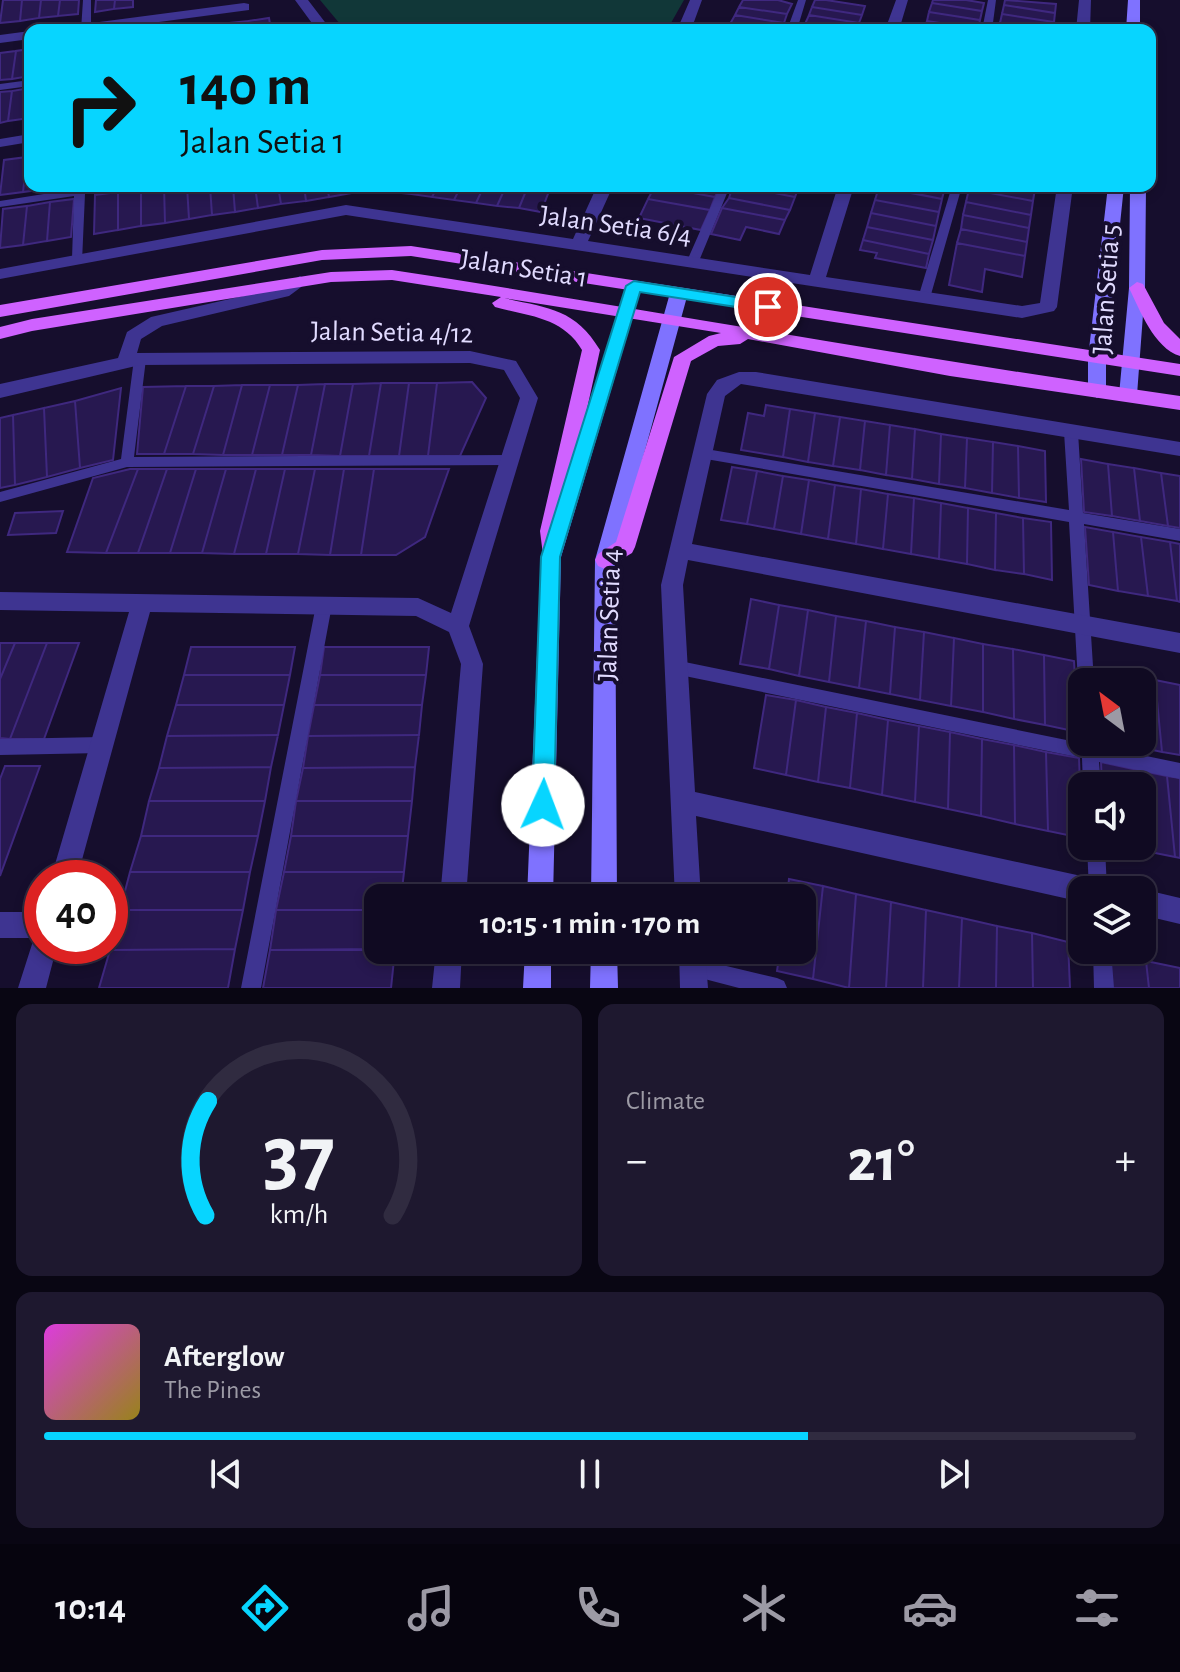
<!DOCTYPE html>
<meta charset="utf-8">
<style>
:root{--surface:#100a22;--page:#1e182f;--text:#f1f3f6;--muted:#9c9aa5;--line:#302b40;--accent:#07d5ff}
body{margin:0;font-family:"Alegreya Sans",sans-serif;background:var(--page);color:var(--text);height:100vh;display:flex;flex-direction:column;font-size:30px;white-space:nowrap}
*{box-sizing:border-box;margin:0}
p{font-size:26px;color:var(--muted)}
.icon{flex:none;width:44px;height:44px;fill:none;stroke:currentColor;stroke-width:2;stroke-linecap:round;stroke-linejoin:round}
.map{position:relative;height:988px;overflow:hidden}
.details{display:flex;flex-direction:column;gap:16px;padding:16px;background:#090613;flex:1}
.details>*{flex:none}
.banner{position:absolute;left:24px;top:24px;width:1132px;height:168px;border-radius:16px;box-shadow:0 4px 12px #0003,0 0 0 2px var(--line);background:#07d5ff;color:#111;overflow:hidden}
.needle{width:52px;rotate:328deg}
.buttons{position:absolute;left:1068px;top:668px;display:grid;gap:16px}
.buttons a{display:grid;place-items:center;width:88px;height:88px;border-radius:16px;background:var(--surface);box-shadow:0 4px 12px #0003,0 0 0 2px var(--line);font-size:40px}
.speed{position:absolute;left:24px;top:860px;display:flex;gap:16px;font-size:40px;font-weight:700;text-align:center}
.speed>*{display:grid;place-content:center;width:104px;height:104px;border-radius:50%;background:var(--surface);box-shadow:0 4px 12px #0003,0 0 0 2px var(--line);line-height:1}
.speed .limit{border:12px solid #d22;background:#fff;color:#111}
.pin{position:absolute;display:grid;place-items:center;width:68px;height:68px;color:#fff;margin:-34px;border:4px solid #fff;border-radius:50%;box-shadow:0 2px 8px #0007}
.me{position:absolute;width:88px;margin:-44px;rotate:2deg;stroke-linejoin:round;filter:drop-shadow(0 0 6px #0008)}
.turn{display:flex;align-items:center;gap:28px;height:168px;padding:0 24px;font-size:36px}
.turn .icon{width:104px;height:104px;stroke-width:2.5}
.turn b{display:block;font-size:56px;line-height:68px}
.big{font-size:60px;font-weight:700;line-height:1.1}
.details .card{flex:1;display:flex;flex-direction:column;justify-content:center;gap:12px;min-width:0;padding:0 28px;border-radius:16px;background:var(--page)}
.details .dial{align-items:center;gap:0}
.dial svg{height:208px;overflow:visible;fill:none;stroke:var(--line);stroke-width:7;stroke-linecap:round;text-anchor:middle}
.dial text{fill:var(--text);stroke:none}
.song{display:flex;align-items:center;gap:24px}
.cover{width:96px;height:96px;border-radius:12px;background:linear-gradient(135deg,hsl(300 70% 55%),hsl(50 70% 35%))}
.played{height:8px;border-radius:4px;background:linear-gradient(90deg,var(--accent) 70%,var(--line) 70%)}
.keys{display:flex;justify-content:space-around;direction:ltr}
.heat{display:flex;justify-content:space-between;align-items:center;font-size:44px;direction:ltr}
.details .tiles{flex:1;display:grid;gap:16px;grid-template-columns:1fr 1fr}
.card:last-child{grid-column:span 2}
.trip{position:absolute;left:364px;top:884px;width:452px;height:80px;border-radius:16px;background:var(--surface);box-shadow:0 4px 12px #0003,0 0 0 2px var(--line);font-weight:700;line-height:80px;text-align:center}
.menu{display:flex;height:128px;justify-content:space-around;align-items:center;background:#06040e;color:var(--muted)}
.menu .icon{width:56px;height:56px}
.menu .selected{color:var(--accent)}
.menu b{font-size:36px;color:var(--text)}
.map>svg:first-child{display:block}
.green{fill:#113738}
.building{fill:#271850;stroke:#3f287f;stroke-width:2}
.lines{fill:none;stroke-linecap:round;stroke-linejoin:round}
.lane{fill:#3e3491;fill-rule:evenodd}
.street{fill:#3e3491;fill-rule:evenodd}
.secondary{fill:#7f72ff;fill-rule:evenodd}
.primary{fill:#cf62ff;fill-rule:evenodd}
.route{fill:#07d5ff;stroke:#058aa6;stroke-width:2}
.labels{text-anchor:middle;stroke-width:8;stroke-linejoin:round;paint-order:stroke}
.street-label{font-size:28px;fill:#e1dbff;stroke:#160e2d}
</style>
<div class="map">
<svg width="1180" height="988" viewBox="0 0 1180 988">
<rect width="100%" height="100%" fill="#160e2d"/>
<path class="green" d="M320 0H684L667 30H345Z"/>
<path class="building" d="M3 0H22L20 21 0 23Z
M22 0H41L39 18 20 21Z
M41 0H60L58 16 39 18Z
M60 0H79L78 14 58 16Z
M96 0H115L114 9 95 12Z
M115 0H133V7L114 9Z
M743 0H778L792 4 787 14 739 7Z
M815 0H826L865 6 862 15 812 7Z
M933 0H966L984 3 982 11 932 3Z
M1005 0 1056 4 1055 13 1004 5Z
M932 3 982 11 980 20 929 12Z
M1004 5 1055 13 1054 22 1002 14Z
M739 7 787 14 784 23 735 15Z
M812 7 862 15 859 23 809 15Z
M929 12 980 20 978 29 927 21Z
M1002 14 1054 22 1052 30 1000 23Z
M735 15 784 23 780 30 730 24Z
M809 15 859 23 856 30 805 24Z
M269 18 271 30H250L248 21Z
M248 21 250 30H230V23Z
M927 21 978 29H924Z
M1000 23 1048 30H999Z
M30 49V76L12 79 16 51Z
M16 51 12 79 0 80V53Z
M30 88V118L8 121 12 91Z
M12 91 8 121 0 123V92Z
M30 156V186L46 189 23 192 27 157Z
M27 157 23 192 0 195 4 160Z
M164 186H187L189 219 165 223Z
M164 186 165 223 141 226V189Z
M187 186H210L212 215 189 219Z
M210 186H233L235 212 212 215Z
M233 186H255L258 208 235 212Z
M255 186H278L281 204 258 208Z
M278 186H304L306 201 281 204Z
M304 186H327L329 197 306 201Z
M327 186H351L352 193 329 197Z
M393 186H416L411 194 390 192Z
M416 186H438L432 197 411 194Z
M438 186H461L454 200 432 197Z
M461 186H484L476 203 454 200Z
M484 186H506L497 206 476 203Z
M506 186H528L519 208 497 206Z
M528 186H551L541 212 519 208Z
M655 186 715 197 710 210 648 199Z
M656 186H720L715 197Z
M733 186H739L795 197 790 210 729 198Z
M739 186H799L795 197Z
M879 186H941L945 187 942 199Z
M970 186H1021L1035 189 1033 201 969 189Z
M879 187 942 199 939 212 875 200Z
M141 189V226L118 230V192Z
M969 189 1033 201 1031 215 966 202Z
M118 192V230L94 234 95 195Z
M729 198 790 210 785 220 722 208Z
M74 199 71 237 47 241 50 202Z
M648 199 710 210 701 230 639 218Z
M875 200 939 212 936 226 871 213Z
M50 202 47 241 23 245 27 206Z
M966 202 1031 215 1029 228 963 215Z
M27 206 23 245 0 248 3 209Z
M722 208 785 220 779 234 746 227 740 240 711 234Z
M871 213 936 226 933 240 867 227Z
M963 215 1029 228 1027 242 961 229Z
M867 227 933 240 929 254 863 240Z
M961 229 1027 242 1025 256 957 243Z
M863 240 929 254 926 268 875 258 877 253 860 250Z
M957 243 1025 256 1022 277 985 269 982 292 949 285Z
M472 382 486 398 460 456H428L437 383Z
M381 383H409L399 456H369Z
M381 383 369 456H340L353 384Z
M409 383H437L428 456H399Z
M325 384H353L340 456 311 455Z
M325 384 311 455H282L298 385Z
M242 385H270L252 455H223Z
M242 385 223 455 193 454 214 386Z
M270 385H298L282 455H252Z
M186 386 164 454H137L143 387Z
M186 386H214L193 454H164Z
M121 388 113 460 80 468 75 401Z
M75 401 80 468 47 477 44 408Z
M766 405 790 409 783 457 741 450 748 413 764 416Z
M44 408 47 477 15 485 13 415Z
M790 409 815 413 808 462 783 457Z
M815 413 840 417 833 466 808 462Z
M13 415 15 485 0 488V418Z
M840 417 865 421 860 470 833 466Z
M865 421 890 425 886 475 860 470Z
M890 425 915 429 912 479 886 475Z
M915 429 941 434 939 484 912 479Z
M941 434 967 438 965 488 939 484Z
M967 438 993 442 992 493 965 488Z
M993 442 1018 446 1019 498 992 493Z
M1018 446 1045 451 1046 502 1019 498Z
M1081 459 1108 464 1112 516 1084 512Z
M1108 464 1134 468 1140 521 1112 516Z
M732 467 757 471 747 524 721 520Z
M1134 468 1161 473 1168 526 1140 521Z
M130 469H138L106 553 67 552 93 478Z
M138 469H167L138 553H106Z
M167 469H196L170 553H138Z
M196 469H226L202 553H170Z
M226 469H256L234 554 202 553Z
M256 469H285L266 554H234Z
M285 469H315L298 554H266Z
M315 469H344L330 555 298 554Z
M344 469H374L361 555H330Z
M374 469H449L425 537 396 555H361Z
M757 471 783 476 774 529 747 524Z
M1161 473 1180 476V528L1168 526Z
M783 476 809 480 801 534 774 529Z
M809 480 835 485 828 539 801 534Z
M835 485 861 489 856 544 828 539Z
M861 489 888 494 883 549 856 544Z
M888 494 914 498 911 554 883 549Z
M914 498 941 503 939 559 911 554Z
M941 503 968 508 967 564 939 559Z
M968 508 996 513 995 570 967 564Z
M63 511 56 533 8 535 15 513Z
M996 513 1023 518 1024 574 995 570Z
M1023 518 1051 522 1052 580 1024 574Z
M1085 527 1113 532 1118 591 1089 585Z
M1113 532 1141 537 1148 596 1118 591Z
M1141 537 1170 542 1177 601 1148 596Z
M1170 542 1180 544V602L1177 601Z
M751 599 779 605 769 669 740 664Z
M779 605 808 610 799 676 769 669Z
M808 610 836 616 829 682 799 676Z
M836 616 866 621 859 688 829 682Z
M866 621 895 627 890 694 859 688Z
M895 627 924 632 920 700 890 694Z
M924 632 954 638 951 706 920 700Z
M954 638 983 644V712L951 706Z
M0 643H15L0 679Z
M15 643H47L10 739 0 738V679Z
M47 643H79L44 739H10Z
M983 644 1013 649 1014 719 983 712Z
M191 647H295L290 675H184Z
M324 647H429L426 675H320Z
M1013 649 1044 655 1045 725 1014 719Z
M1044 655 1074 661 1078 732 1045 725Z
M1092 668 1123 674 1124 682H1093Z
M1123 674 1155 680 1162 752 1129 745V742H1142V682H1124Z
M184 675H290L284 705H176Z
M320 675H426L422 705H314Z
M1155 680 1180 685V755L1162 752Z
M766 695 796 700 786 775 754 768Z
M796 700 826 707 818 782 786 775Z
M176 705H284L278 735 167 736Z
M314 705H422L419 735 308 736Z
M826 707 857 713 850 788 818 782Z
M857 713 888 720 882 795 850 788Z
M888 720 919 726 915 802 882 795Z
M919 726 950 732 948 809 915 802Z
M950 732 982 739 981 816 948 809Z
M278 735 271 767 159 768 167 736Z
M419 735 415 767 303 768 308 736Z
M982 739 1014 745 1015 824 981 816Z
M1014 745 1046 752 1048 831 1015 824Z
M1046 752 1079 758 1082 838 1048 831Z
M1101 762 1133 769 1135 786H1102Z
M5 766H40L0 876V779Z
M271 767 265 801H149L159 768Z
M415 767 412 801H296L303 768Z
M1133 769 1167 776 1175 857 1140 850 1142 786H1135Z
M1167 776 1180 778V858L1175 857Z
M149 801H265L258 836H141Z
M296 801H412L408 836H291Z
M141 836H258L250 872H130Z
M291 836H408L404 872H284Z
M130 872H250L243 910H120Z
M284 872H404L401 898H378V910H276Z
M789 879 823 886 813 979 777 971 780 950H802V898H787Z
M823 886 856 894 849 988 813 979Z
M856 894 891 902 886 988H849Z
M891 902 926 910 923 988H886Z
M120 910H243L235 949 110 950Z
M276 910H378V949L270 950Z
M926 910 962 918 959 988H923Z
M962 918 997 926 996 988H959Z
M997 926 1032 933 1033 988H996Z
M1032 933 1068 942 1070 988H1033Z
M235 949 228 988H99L110 950Z
M270 950H395L391 988H263Z
M1109 952 1146 961 1149 988H1112Z
M1146 961 1180 968V988H1149Z"/>
<g class="lines">
<path class="lane" d="M83 0H91V30H81Z
M798 0H806L797 30H787Z
M988 0H996L992 30H982Z
M30 80V86L0 90V84Z
M75 186H120L115 189 85 194 82 262H74L72 259 74 196 0 207V201L75 189Z
M720 186H730L699 261 697 264H689L687 261Z
M952 186H962L930 298 924 302 918 298Z
M140 355 146 359 134 457 508 455 515 460 508 465 127 467 0 502V492L121 459 134 359Z
M1071 427 1078 432 1083 513 1180 529V541L1084 524 1094 682H1082V688L1078 682 1069 522 700 458 693 453 700 448 1069 510 1064 432Z
M324 599 329 600 332 605 261 988H241L316 605 319 600Z
M675 660 1081 743 1082 739V742H1097L1098 746 1180 763V779L1099 762 1101 786H1083L1082 758 675 674 669 672 667 667 669 662Z
M102 737 108 740 110 745 108 750 102 753 0 755V739Z
M1087 846H1105L1107 890H1089Z
M1093 950H1111L1114 988H1094Z
M693 958 777 978 784 981 787 988H739L693 976 686 974 684 967 686 960Z"/>
<path class="street" d="M295 0H308L331 30H317Z
M690 0H702L691 30H677Z
M896 0H908L899 30H885Z
M1079 0H1091L1090 30H1076Z
M244 3 249 4V10L99 30H62L69 26Z
M30 31V39L0 43V35Z
M30 134V142L0 147V139Z
M597 186H613L588 241 810 275 838 186H854L826 277 1022 306 1040 303 1057 186H1073L1057 307 1054 311 1022 318 346 215 0 279V269L346 205 573 239Z
M300 276 308 282 289 296 162 326 141 339 137 353 470 351 516 361 538 398 469 626 483 664 466 898H440L461 664 449 632 416 616 150 612 77 878H51L129 612 0 610V592L418 598 451 613 520 398 504 370 470 363 140 365 0 398V384L118 358 127 332 151 317 278 288Z
M739 372H756L1180 442V456L741 384 725 396 692 544 1180 633V653L688 560 683 585 695 792 1086 877 1095 881 1099 890H1082V902L696 816 701 898H675L661 585 707 394 717 380Z
M1142 889 1180 898V924L1142 915 1139 890Z
M0 912H42V946H57L46 988H18L34 938H0Z
M436 950H462L460 988H432Z
M679 950H705L708 988H680Z"/>
<path class="secondary" d="M1128 0H1140V30H1126Z
M1108 186H1124L1106 358V391L1097 398 1088 391V358Z
M1130 186H1146L1145 288 1137 395 1128 402 1119 395 1129 288Z
M634 280 642 286 561 557 553 898H527L541 557 626 286Z
M679 287 688 293 615 560 617 898H591L595 560 670 293Z
M525 950H551V988H523Z
M591 950H617L618 988H590Z"/>
<path class="primary" d="M411 246 1180 364V376L411 256 322 260 0 317V305L322 250Z
M392 270C655 310 916 359 1180 396V410L950 376 748 339 740 344 718 346 691 361 635 547 632 553 605 569 598 566 595 560 598 554 616 542 674 357 709 336 721 333 504 298C547 308 575 308 600 350L560 531 561 557 558 563H544L540 531 582 350C563 317 528 316 495 307L492 303 501 297 392 280 331 282 32 331 0 339V327L32 319 331 272Z
M1137 282 1143 284 1164 323 1180 339V356C1154 348 1140 310 1129 288Z"/>
</g>
<path class="route" d="M634 281 768 302 776 307 768 312 640 292 560 557 554 805 551 813 543 816 535 813 532 805 541 557 626 286Z"/>
<g class="labels">
<g class="street-label">
<text transform="translate(616 224) rotate(8)" y="10">Jalan Setia 6/4</text>
<text transform="translate(524 267) rotate(9)" y="10">Jalan Setia 1</text>
<text transform="translate(1105 289) rotate(-86)" y="10">Jalan Setia 5</text>
<text transform="translate(392 331) rotate(1)" y="10">Jalan Setia 4/12</text>
<text transform="translate(608 615) rotate(-88)" y="10">Jalan Setia 4</text>
</g>
</g>
</svg>
<div class="buttons">
<a><svg class="needle" viewBox="-14 -14 28 28"><path d="M0-13l5 13h-10z" fill="#e53935"/><path d="M0 13l5-13h-10z" fill="#9c9aa5"/></svg></a>
<a><svg class="icon" aria-label="sound" viewBox="0 0 24 24"><path d="M4 9h4l5-4v14l-5-4H4zM17 9q2 3 0 6"/></svg></a>
<a><svg class="icon" aria-label="layers" viewBox="0 0 24 24"><path d="M12 4l9 5-9 5-9-5zM3 14l9 5 9-5"/></svg></a>
</div>
<div class="speed"><div class="limit">40</div></div>
<div class="pin" style="left:768px;top:307px;background:#d93025"><svg class="icon" aria-label="arrive" viewBox="0 0 24 24"><path d="M6 21V4h12l-3 4 3 4H6"/></svg></div>
<svg class="me" style="left:543px;top:805px" viewBox="-20 -20 40 40"><circle r="19" fill="#fff"/><path d="M0-13L10 11 0 6-10 11z" fill="#07d5ff"/></svg>
<div class="trip">10:15 · 1 min · 170 m</div>
<div class="banner">
<div class="turn"><svg class="icon" aria-label="right" viewBox="0 0 24 24"><path d="M7 20v-9h11M14 6l5 5-5 5"/></svg><div><b>140 m</b>Jalan Setia 1</div></div>
</div>
</div>
<section class="details">
<div class="tiles">
<div class="card dial"><svg viewBox="0 0 100 80">
<path d="M14 69A42 42 0 1 1 86 69"/>
<path d="M14 69A42 42 0 0 1 15 25" stroke="#07d5ff"/>
<text x="50" y="56" font-size="32" font-weight="700">37</text>
<text x="50" y="72" font-size="11">km/h</text>
</svg></div>
<div class="card"><p>Climate</p>
<div class="heat"><a>−</a><b class="big">21°</b><a>+</a></div>
</div>
<div class="card">
<div class="song"><i class="cover"></i><div><b>Afterglow</b><p>The Pines</p></div></div>
<div class="played"></div>
<div class="keys"><svg class="icon" aria-label="previous" viewBox="0 0 24 24"><path d="M18 5L8 12l10 7zM5 5v14"/></svg><svg class="icon" aria-label="pause" viewBox="0 0 24 24"><path d="M8 5v14M16 5v14"/></svg><svg class="icon" aria-label="next" viewBox="0 0 24 24"><path d="M6 5l10 7-10 7zM19 5v14"/></svg></div>
</div>
</div>
</section>
<nav class="menu">
<b>10:14</b>
<svg class="icon selected" aria-label="directions" viewBox="0 0 24 24"><path d="M12 3l9 9-9 9-9-9zM9 14v-3h6M13 9l2 2-2 2"/></svg>
<svg class="icon" aria-label="music" viewBox="0 0 24 24"><path d="M9 18V5l10-2v13"/><circle cx="6" cy="18" r="3"/><circle cx="16" cy="16" r="3"/></svg>
<svg class="icon" aria-label="phone" viewBox="0 0 24 24"><path d="M5 4h4l2 5-3 2q2 4 5 5l2-3 5 2v4C11 20 4 13 5 4z"/></svg>
<svg class="icon" aria-label="climate" viewBox="0 0 24 24"><path d="M12 3v18M4 7l16 10M4 17L20 7"/></svg>
<svg class="icon" aria-label="car" viewBox="0 0 24 24"><path d="M5 17H2v-5l4-1 3-4h7l3 4 3 1v5h-3M9 17h6M6 11h13"/><circle cx="7" cy="17" r="2"/><circle cx="17" cy="17" r="2"/></svg>
<svg class="icon" aria-label="filters" viewBox="0 0 24 24"><path d="M4 7h16M4 17h16"/><circle cx="9" cy="7" r="2"/><circle cx="15" cy="17" r="2"/></svg>
</nav>
